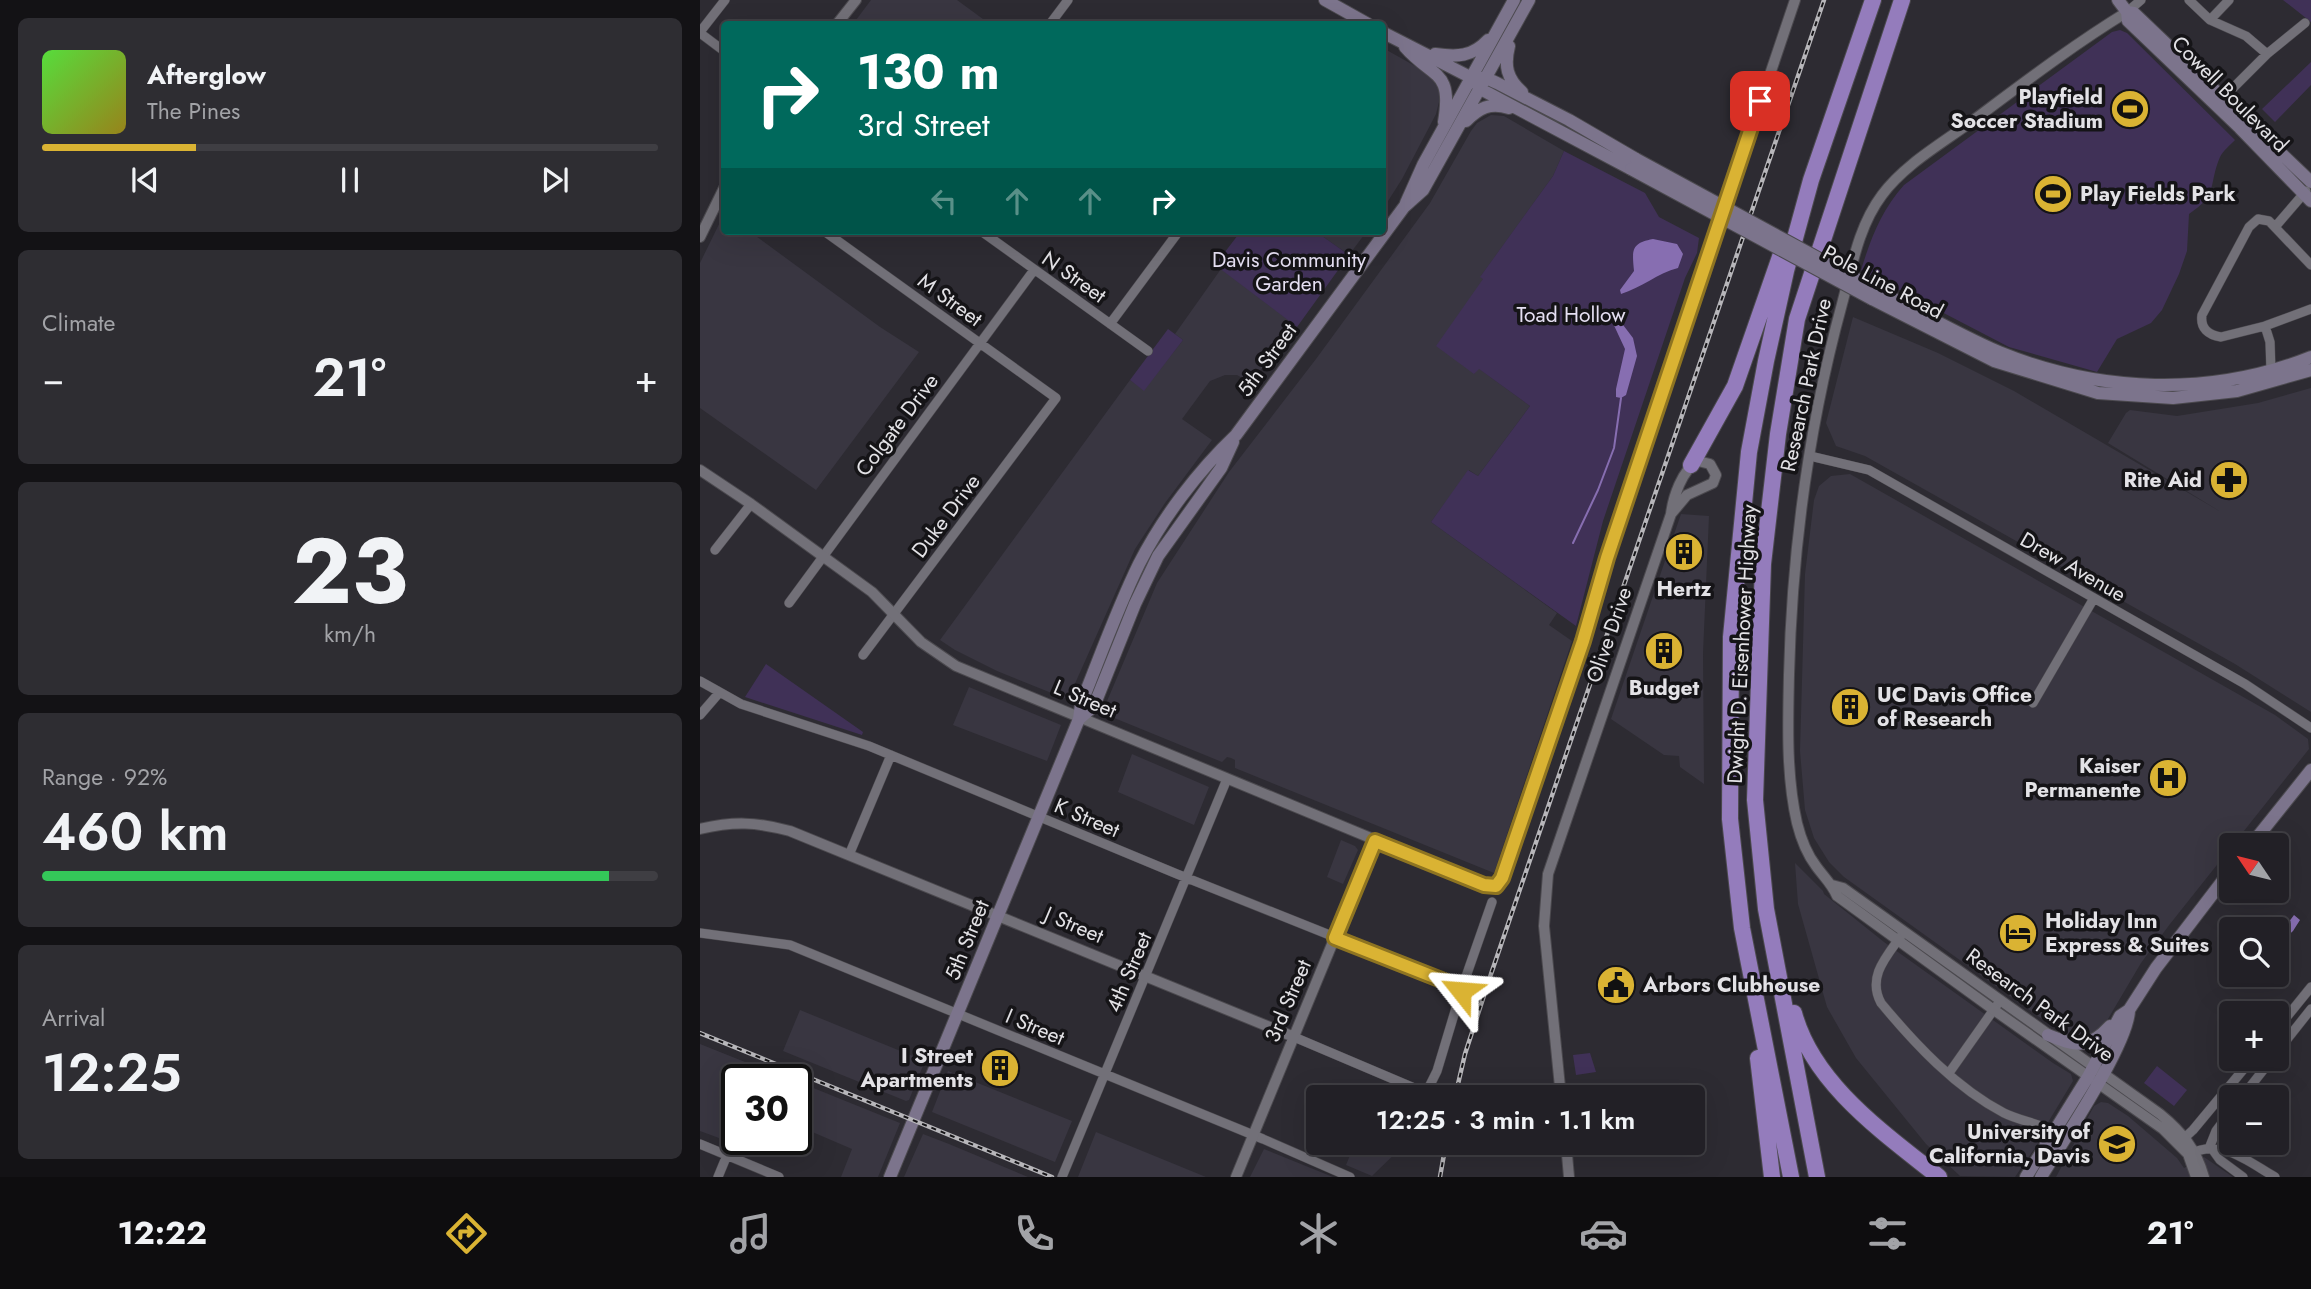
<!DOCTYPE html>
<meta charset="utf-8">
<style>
:root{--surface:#222026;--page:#2e2d32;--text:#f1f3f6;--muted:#a2a3a7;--line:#3f3e43;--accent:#dab333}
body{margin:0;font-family:Jost,sans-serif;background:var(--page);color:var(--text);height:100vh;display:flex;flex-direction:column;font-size:26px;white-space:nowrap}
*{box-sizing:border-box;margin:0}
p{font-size:23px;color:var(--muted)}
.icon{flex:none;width:38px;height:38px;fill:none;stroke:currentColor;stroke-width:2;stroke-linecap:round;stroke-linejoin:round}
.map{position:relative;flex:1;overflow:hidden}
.panel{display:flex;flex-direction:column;gap:18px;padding:18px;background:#131215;width:700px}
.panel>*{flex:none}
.banner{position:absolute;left:21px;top:21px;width:665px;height:214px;border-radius:7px;box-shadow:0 7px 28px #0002,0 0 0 2px var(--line);background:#00695c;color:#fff;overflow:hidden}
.needle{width:46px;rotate:305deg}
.controls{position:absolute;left:1519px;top:833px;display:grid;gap:14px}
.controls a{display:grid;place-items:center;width:70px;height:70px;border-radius:7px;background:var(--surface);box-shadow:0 7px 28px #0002,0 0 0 2px var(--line);font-size:35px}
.speed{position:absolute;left:21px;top:1064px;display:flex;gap:14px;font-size:35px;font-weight:700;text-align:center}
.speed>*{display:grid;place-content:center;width:91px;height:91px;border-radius:50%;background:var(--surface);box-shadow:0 7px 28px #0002,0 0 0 2px var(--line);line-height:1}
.speed .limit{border:4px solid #111;border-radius:10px;background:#fff;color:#111}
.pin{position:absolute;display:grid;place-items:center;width:60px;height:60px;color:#fff;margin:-30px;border-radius:14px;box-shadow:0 4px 10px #0006}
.me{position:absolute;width:77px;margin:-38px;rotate:298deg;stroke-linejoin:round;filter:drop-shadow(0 0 5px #0008)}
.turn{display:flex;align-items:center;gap:24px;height:147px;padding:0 21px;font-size:32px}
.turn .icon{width:91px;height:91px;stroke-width:2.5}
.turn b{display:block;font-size:49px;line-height:60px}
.lanes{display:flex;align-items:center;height:66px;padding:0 21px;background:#0003;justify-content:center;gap:35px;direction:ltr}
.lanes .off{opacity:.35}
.big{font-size:52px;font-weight:600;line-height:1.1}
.panel .widget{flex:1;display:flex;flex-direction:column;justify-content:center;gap:10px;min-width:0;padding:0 24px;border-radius:10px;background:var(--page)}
.panel .dial{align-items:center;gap:0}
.dial b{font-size:91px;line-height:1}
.song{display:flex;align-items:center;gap:21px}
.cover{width:84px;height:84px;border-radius:10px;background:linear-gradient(135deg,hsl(110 70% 55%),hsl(50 70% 35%))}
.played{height:7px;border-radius:4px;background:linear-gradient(90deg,var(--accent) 25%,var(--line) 25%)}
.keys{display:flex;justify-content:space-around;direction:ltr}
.heat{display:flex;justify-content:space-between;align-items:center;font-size:38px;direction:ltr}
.charge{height:10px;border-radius:5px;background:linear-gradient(90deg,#34c759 92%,var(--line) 0)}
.trip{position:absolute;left:606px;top:1085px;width:399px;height:70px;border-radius:7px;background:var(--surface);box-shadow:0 7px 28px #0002,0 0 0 2px var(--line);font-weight:600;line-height:70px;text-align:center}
.dock{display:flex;height:112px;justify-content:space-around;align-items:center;background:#0e0d0f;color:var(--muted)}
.dock .icon{width:49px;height:49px}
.dock .on{color:var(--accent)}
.dock b{font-size:32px;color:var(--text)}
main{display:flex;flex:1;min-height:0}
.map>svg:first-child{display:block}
.built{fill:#393641}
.green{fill:#403157}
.water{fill:#876eb1}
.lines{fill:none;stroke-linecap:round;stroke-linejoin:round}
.stream{stroke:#876eb1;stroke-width:2}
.minor-casing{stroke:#4b494e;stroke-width:10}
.tertiary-casing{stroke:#4b494e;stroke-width:12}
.secondary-casing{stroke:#4b494e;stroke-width:14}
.motorway-casing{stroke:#4b494e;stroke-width:18}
.minor{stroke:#727078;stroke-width:9}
.tertiary{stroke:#727078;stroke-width:10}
.secondary{stroke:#7c748c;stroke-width:12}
.motorway{stroke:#947cbc;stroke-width:16}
.rail-casing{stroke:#b7b6ba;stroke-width:4.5}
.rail{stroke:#151417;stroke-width:2;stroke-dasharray:5;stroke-linecap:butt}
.secondary-bridge-casing{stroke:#4b494e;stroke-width:14;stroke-linecap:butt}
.secondary-bridge{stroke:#7c748c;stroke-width:12}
.route-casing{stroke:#8e7421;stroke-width:18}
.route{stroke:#dab333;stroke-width:12}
.labels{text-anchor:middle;stroke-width:7;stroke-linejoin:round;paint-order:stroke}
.street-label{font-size:21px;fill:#e3e2e6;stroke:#151417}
.poi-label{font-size:21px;font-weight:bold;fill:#e3e2e6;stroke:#151417;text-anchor:end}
.park-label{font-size:21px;fill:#e5dff2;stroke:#151417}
</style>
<main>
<section class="panel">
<div class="widget">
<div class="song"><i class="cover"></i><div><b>Afterglow</b><p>The Pines</p></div></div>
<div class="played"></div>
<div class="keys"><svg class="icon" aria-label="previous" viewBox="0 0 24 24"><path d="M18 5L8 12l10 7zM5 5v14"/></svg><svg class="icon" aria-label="pause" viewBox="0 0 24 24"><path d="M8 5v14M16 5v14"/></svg><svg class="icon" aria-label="next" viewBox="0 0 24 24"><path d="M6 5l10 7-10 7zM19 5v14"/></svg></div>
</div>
<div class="widget"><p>Climate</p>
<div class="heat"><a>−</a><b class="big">21°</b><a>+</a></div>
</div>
<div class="widget dial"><b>23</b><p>km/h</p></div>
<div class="widget"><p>Range · 92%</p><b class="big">460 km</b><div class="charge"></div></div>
<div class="widget"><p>Arrival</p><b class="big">12:25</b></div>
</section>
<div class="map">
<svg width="1611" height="1177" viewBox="0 0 1611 1177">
<rect width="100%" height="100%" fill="#2d2b32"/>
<path class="built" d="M171 0H257L287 22 286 24H153Z
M683 48 724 71 737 84 741 94 736 114 702 179 683 209Z
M791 115 804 116 864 151 853 176 781 276 783 278 774 374 778 368 830 406 778 476 769 470 731 522 857 613 849 625 872 641 794 873 535 768V760L531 758 527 757 522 762 402 713 457 583 529 472 616 359 730 203 771 131 777 123Z
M24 214V231H49L180 327 219 352 116 490 0 408V263Z
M615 231H667L649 255Z
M521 269 595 325 551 383 537 375H525L510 381 482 419 512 440 465 503 435 549 369 697 364 698 297 671 255 650 240 640 430 380 444 390 483 340 475 334Z
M1153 317 1238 353 1314 391 1521 512 1408 443 1426 413 1430 410 1477 416 1558 403 1611 388V712L1535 664 1165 456 1136 446 1126 423Z
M1150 474 1575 715 1608 739 1609 749 1470 924 1441 963 1405 1024 1387 1038 1369 1037 1363 1034 1144 877 1129 862 1114 838 1105 810 1100 751 1105 574 1114 500 1119 486 1131 476Z
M981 514 1009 516 1003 653 1004 784 980 767 979 756 964 755 911 719Z
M269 687 361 725 347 761 253 725Z
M432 754 509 787 494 825 418 792Z
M641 840 655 846 658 850 643 884 627 877Z
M1095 863 1123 891 1124 894 1184 942 1353 1063 1371 1074 1373 1081 1347 1124 1337 1145 1315 1177 1260 1176 1226 1144 1156 1058 1127 1007 1098 904Z
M100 1010 225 1061 209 1100 206 1101 83 1051Z
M0 1044 50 1064 43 1080H37V1096L19 1138 0 1131Z
M248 1071 372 1121 355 1162 232 1112Z
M96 1081 200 1123 178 1177H141L152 1149 96 1125Z
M1401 1102 1408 1103 1428 1116 1477 1158 1484 1168 1504 1157 1533 1177H1356L1394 1106Z
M396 1132 506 1177H378Z
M223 1134 249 1144 328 1177H204Z
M655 1143H706L672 1176 646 1165Z
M564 1149 633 1177H550Z"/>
<path class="green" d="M1583 0H1611V22Z
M1420 30 1427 33 1535 140C1530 145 1523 151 1520 157 1508 185 1519 194 1489 214L1487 251 1479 274 1462 310 1451 323 1417 339 1397 372 1309 347 1161 270C1171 238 1181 211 1204 185L1412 32Z
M1611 62V85L1575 122 1562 109Z
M864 151 945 193 959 217 999 238 997 253 985 278 903 521 876 626 731 522 768 470 778 476 830 406 779 369 774 374 736 346 783 279 780 277 853 176Z
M541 231H615L649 255 597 327 515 265Z
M468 329 483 340 444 391 430 380Z
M66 664 163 732 162 735 45 697Z
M890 1053 896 1072 876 1075 873 1055Z
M1457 1066 1487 1090 1474 1106 1444 1083Z"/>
<path class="water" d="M953 239 977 244 983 254 978 268C958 273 941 288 921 294L920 290 934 271C932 250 931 243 953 239Z
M914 313 933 338 937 356 926 395 921 398 916 397V389L925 349 911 319Z
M1594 915 1600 920 1593 931 1584 939 1579 935Z"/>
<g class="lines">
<path class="stream" d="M873 543 898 490 914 448 921 398"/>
<g class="minor-casing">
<path id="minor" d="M1489 0 1510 20 1546 36 1567 54
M1427 12 1441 0
M1510 20 1529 0
M350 24 368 0
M0 32 25 0
M0 33 24 51
M1520 101 1567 54 1605 23
M1575 227 1606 191
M124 231 356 398 163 655
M281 231 448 351
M1611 265 1569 221 1558 219 1549 227 1502 315C1500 328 1508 335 1521 337L1565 326 1611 309
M410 324 479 231
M1565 326 1570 342 1571 371
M1110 456 1169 470 1545 684 1611 728
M15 550 51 504
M89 603 334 270
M0 681 41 704 169 746 477 874 762 988
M1333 703 1394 598
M0 715 19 693
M149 855 191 755
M0 933 90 945 563 1139 650 1177
M1201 936C1186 957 1167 977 1181 1003 1215 1044 1256 1088 1304 1113 1320 1121 1339 1123 1355 1132
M1577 1029 1611 987
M594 1037 726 1093 737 1071 762 988 792 902
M1577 1052 1611 1009
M1249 1073 1297 1005
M59 1080 64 1068
M1542 1097 1572 1059
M1480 1142 1493 1130 1552 1059
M0 1144 79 1177
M1510 1146 1520 1160 1543 1177
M1510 1146 1516 1131 1531 1111
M1489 1154C1522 1138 1547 1161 1575 1177
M18 1177 37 1131
M362 1177 527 779"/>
</g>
<g class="tertiary-casing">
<path id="tertiary" d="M1427 12C1373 45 1322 84 1271 122 1241 144 1204 165 1182 195 1158 227 1152 267 1142 304 1109 425 1092 550 1089 675 1088 723 1086 775 1097 823 1101 839 1106 853 1116 866 1123 876 1132 884 1137 896L1294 1010 1463 1129 1488 1154 1496 1177
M137 24 156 0
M0 237 24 188
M0 470 51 504 172 592 221 642 256 666 784 885H798L830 800 888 625 907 558 1095 0
M0 829C34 821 56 822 90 831L594 1037
M1132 885 1143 888 1460 1114C1482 1132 1496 1149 1504 1177
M861 1097 844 926 848 874 971 514C973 497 982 470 998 461L1010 464 1016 475 1013 483 987 495 971 514
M866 1143 869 1177
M536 1177 675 840"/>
</g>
<g class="secondary-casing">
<path id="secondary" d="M625 0 668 24
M1418 0 1427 12 1428 21 1540 128 1611 201
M1427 12 1434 13 1611 182
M682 32 772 78H786L797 83 869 120 936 159
M809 46C804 66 807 79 822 92
M705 47C733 79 753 69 744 122
M735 54C757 57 772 57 788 40
M776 83 780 89 788 93 931 169
M766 121C779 108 790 102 809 108
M706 203 723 165 814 0
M1175 289C1216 310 1257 334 1299 352 1399 393 1511 397 1611 357
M1172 299 1294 361 1398 393 1473 398 1537 391 1611 370
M379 719 394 706 435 604 458 556 521 468 533 442
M1551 845 1611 770
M1348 1035C1376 1046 1388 1050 1410 1026
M190 1177 379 719 381 704C400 657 417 609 439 564 463 517 498 471 536 435L704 207 723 190 829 0
M1326 1177 1388 1077 1420 1016 1429 1010 1456 968 1531 870
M1341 1177C1361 1144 1429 1043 1429 1010"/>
</g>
<g class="motorway-casing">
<path id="motorway" d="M991 465 1035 386 1081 254
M1094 1013C1113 1084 1184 1133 1239 1177
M1058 1058 1072 1177
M1091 1177 1042 928 1030 819 1031 637 1049 452 1066 361 1086 271 1111 180 1173 0
M1117 1177 1066 909 1055 800 1063 564 1078 434 1097 319 1202 0"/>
</g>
<use href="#minor" class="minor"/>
<use href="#tertiary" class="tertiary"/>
<use href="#secondary" class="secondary"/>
<use href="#motorway" class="motorway"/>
<g class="rail-casing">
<path id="rail" d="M0 1033 352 1177
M755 1097 765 1054 791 974 1124 0
M740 1177 746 1143"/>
</g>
<use href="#rail" class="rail"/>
<g class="secondary-bridge-casing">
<path id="secondary-bridge" d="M936 159 1175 289
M931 169 1172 299"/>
</g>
<use href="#secondary-bridge" class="secondary-bridge"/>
</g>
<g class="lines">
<g class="route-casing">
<path id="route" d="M761 991 762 988 635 938 675 841 784 885 796 886 802 878 883 641 907 558 1060 101"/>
</g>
<use href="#route" class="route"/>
</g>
<defs>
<g id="stadium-disc" transform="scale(2.0125)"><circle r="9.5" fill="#dab333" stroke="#151417"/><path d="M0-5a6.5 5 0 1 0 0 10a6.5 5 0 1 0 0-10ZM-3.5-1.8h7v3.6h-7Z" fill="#111"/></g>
<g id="pharmacy-disc" transform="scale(2.0125)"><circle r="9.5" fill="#dab333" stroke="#151417"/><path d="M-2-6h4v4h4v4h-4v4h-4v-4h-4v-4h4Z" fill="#111"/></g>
<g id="building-disc" transform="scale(2.0125)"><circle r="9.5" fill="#dab333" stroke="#151417"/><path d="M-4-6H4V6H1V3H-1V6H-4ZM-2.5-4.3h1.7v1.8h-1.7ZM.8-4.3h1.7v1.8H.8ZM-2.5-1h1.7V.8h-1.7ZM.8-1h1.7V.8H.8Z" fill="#111"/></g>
<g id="hospital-disc" transform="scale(2.0125)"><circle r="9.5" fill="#dab333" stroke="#151417"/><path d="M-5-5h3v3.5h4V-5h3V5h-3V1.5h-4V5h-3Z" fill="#111"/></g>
<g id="hotel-disc" transform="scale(2.0125)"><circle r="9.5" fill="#dab333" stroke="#151417"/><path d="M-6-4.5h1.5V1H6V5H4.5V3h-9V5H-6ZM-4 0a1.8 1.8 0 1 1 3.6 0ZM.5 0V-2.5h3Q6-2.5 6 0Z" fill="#111"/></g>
<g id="civic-disc" transform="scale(2.0125)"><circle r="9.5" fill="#dab333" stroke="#151417"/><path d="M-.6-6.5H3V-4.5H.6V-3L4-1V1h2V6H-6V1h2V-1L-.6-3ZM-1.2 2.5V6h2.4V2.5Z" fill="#111"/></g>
<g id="university-disc" transform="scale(2.0125)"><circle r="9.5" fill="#dab333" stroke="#151417"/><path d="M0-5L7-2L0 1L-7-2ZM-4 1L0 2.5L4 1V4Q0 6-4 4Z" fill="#111"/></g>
</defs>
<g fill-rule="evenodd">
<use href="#stadium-disc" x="1430" y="109"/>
<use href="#stadium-disc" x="1353" y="194"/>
<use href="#pharmacy-disc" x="1529" y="480"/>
<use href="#building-disc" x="984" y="552"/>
<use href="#building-disc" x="964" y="651"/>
<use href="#building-disc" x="1150" y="707"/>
<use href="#hospital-disc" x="1468" y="778"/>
<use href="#hotel-disc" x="1318" y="933"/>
<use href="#civic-disc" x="916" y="985"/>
<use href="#building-disc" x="300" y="1068"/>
<use href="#university-disc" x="1417" y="1144"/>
</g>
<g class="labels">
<g class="street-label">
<text transform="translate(1530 94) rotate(45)" y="7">Cowell Boulevard</text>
<text transform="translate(374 277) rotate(35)" y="7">N Street</text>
<text transform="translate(1183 282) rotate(28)" y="7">Pole Line Road</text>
<text transform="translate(250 300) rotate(36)" y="7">M Street</text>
<text transform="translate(567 360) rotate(-54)" y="7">5th Street</text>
<text transform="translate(1106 385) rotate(-78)" y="7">Research Park Drive</text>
<text transform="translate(197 425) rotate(-53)" y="7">Colgate Drive</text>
<text transform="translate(246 516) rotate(-53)" y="7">Duke Drive</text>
<text transform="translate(1373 567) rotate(30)" y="7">Drew Avenue</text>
<text transform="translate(909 635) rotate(-71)" y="7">Olive Drive</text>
<text transform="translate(1042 644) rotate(-87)" y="7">Dwight D. Eisenhower Highway</text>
<text transform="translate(385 699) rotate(23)" y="7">L Street</text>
<text transform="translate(387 818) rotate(23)" y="7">K Street</text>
<text transform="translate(374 925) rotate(23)" y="7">J Street</text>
<text transform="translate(267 940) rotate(-68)" y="7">5th Street</text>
<text transform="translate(429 972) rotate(-67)" y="7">4th Street</text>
<text transform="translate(588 1001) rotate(-67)" y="7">3rd Street</text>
<text transform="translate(1340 1005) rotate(36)" y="7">Research Park Drive</text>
<text transform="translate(335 1027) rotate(23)" y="7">I Street</text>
</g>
<g class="poi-label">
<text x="1403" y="104">Playfield<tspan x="1403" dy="24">Soccer Stadium</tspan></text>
<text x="1380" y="201" text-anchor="start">Play Fields Park</text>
<text x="1502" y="487">Rite Aid</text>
<text x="984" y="596" text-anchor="middle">Hertz</text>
<text x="964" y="695" text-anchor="middle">Budget</text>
<text x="1177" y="702" text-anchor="start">UC Davis Office<tspan x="1177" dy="24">of Research</tspan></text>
<text x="1441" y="773">Kaiser<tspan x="1441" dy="24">Permanente</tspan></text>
<text x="1345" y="928" text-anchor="start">Holiday Inn<tspan x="1345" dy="24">Express &amp; Suites</tspan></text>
<text x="943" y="992" text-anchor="start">Arbors Clubhouse</text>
<text x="273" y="1063">I Street<tspan x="273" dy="24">Apartments</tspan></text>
<text x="1390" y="1139">University of<tspan x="1390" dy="24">California, Davis</tspan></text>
</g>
<g class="park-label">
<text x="589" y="267">Davis Community<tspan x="589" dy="24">Garden</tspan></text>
<text x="871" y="322">Toad Hollow</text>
</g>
</g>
</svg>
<div class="controls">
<a><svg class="needle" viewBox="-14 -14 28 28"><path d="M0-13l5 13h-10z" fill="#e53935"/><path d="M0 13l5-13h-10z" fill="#a2a3a7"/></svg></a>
<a><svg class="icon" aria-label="search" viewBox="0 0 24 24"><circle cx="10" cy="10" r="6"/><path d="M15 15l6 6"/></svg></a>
<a>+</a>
<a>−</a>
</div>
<div class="speed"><div class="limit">30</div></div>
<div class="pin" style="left:1060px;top:101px;background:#d93025"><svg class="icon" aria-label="arrive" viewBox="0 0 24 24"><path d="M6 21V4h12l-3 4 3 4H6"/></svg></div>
<svg class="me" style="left:761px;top:991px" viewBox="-20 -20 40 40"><path d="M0-17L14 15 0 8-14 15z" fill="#dab333" stroke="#fff" stroke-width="4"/></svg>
<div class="trip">12:25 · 3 min · 1.1 km</div>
<div class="banner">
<div class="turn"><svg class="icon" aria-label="right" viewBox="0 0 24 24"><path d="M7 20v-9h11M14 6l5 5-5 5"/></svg><div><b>130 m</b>3rd Street</div></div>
<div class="lanes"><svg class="icon off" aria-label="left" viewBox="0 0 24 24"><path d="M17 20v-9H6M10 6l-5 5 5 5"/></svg><svg class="icon off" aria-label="ahead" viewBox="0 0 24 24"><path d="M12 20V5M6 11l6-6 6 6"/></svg><svg class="icon off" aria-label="ahead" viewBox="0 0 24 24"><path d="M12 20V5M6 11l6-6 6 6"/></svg><svg class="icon" aria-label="right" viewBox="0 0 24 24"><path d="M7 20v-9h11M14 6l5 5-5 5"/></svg></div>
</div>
</div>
</main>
<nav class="dock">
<b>12:22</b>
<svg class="icon on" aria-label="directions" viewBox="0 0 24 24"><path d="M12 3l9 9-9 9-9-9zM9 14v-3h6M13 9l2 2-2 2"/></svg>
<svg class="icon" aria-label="music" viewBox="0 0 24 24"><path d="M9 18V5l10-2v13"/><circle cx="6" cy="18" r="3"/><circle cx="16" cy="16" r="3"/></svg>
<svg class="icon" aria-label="phone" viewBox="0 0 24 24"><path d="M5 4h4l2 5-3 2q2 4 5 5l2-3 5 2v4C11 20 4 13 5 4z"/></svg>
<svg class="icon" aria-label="climate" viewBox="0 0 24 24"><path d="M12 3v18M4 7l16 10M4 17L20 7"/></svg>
<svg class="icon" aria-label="car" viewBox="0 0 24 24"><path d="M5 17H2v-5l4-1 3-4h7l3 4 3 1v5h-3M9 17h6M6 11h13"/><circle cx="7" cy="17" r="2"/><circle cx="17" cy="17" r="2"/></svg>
<svg class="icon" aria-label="filters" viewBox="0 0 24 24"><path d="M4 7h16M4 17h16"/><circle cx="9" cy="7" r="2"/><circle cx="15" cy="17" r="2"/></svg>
<b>21°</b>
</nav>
